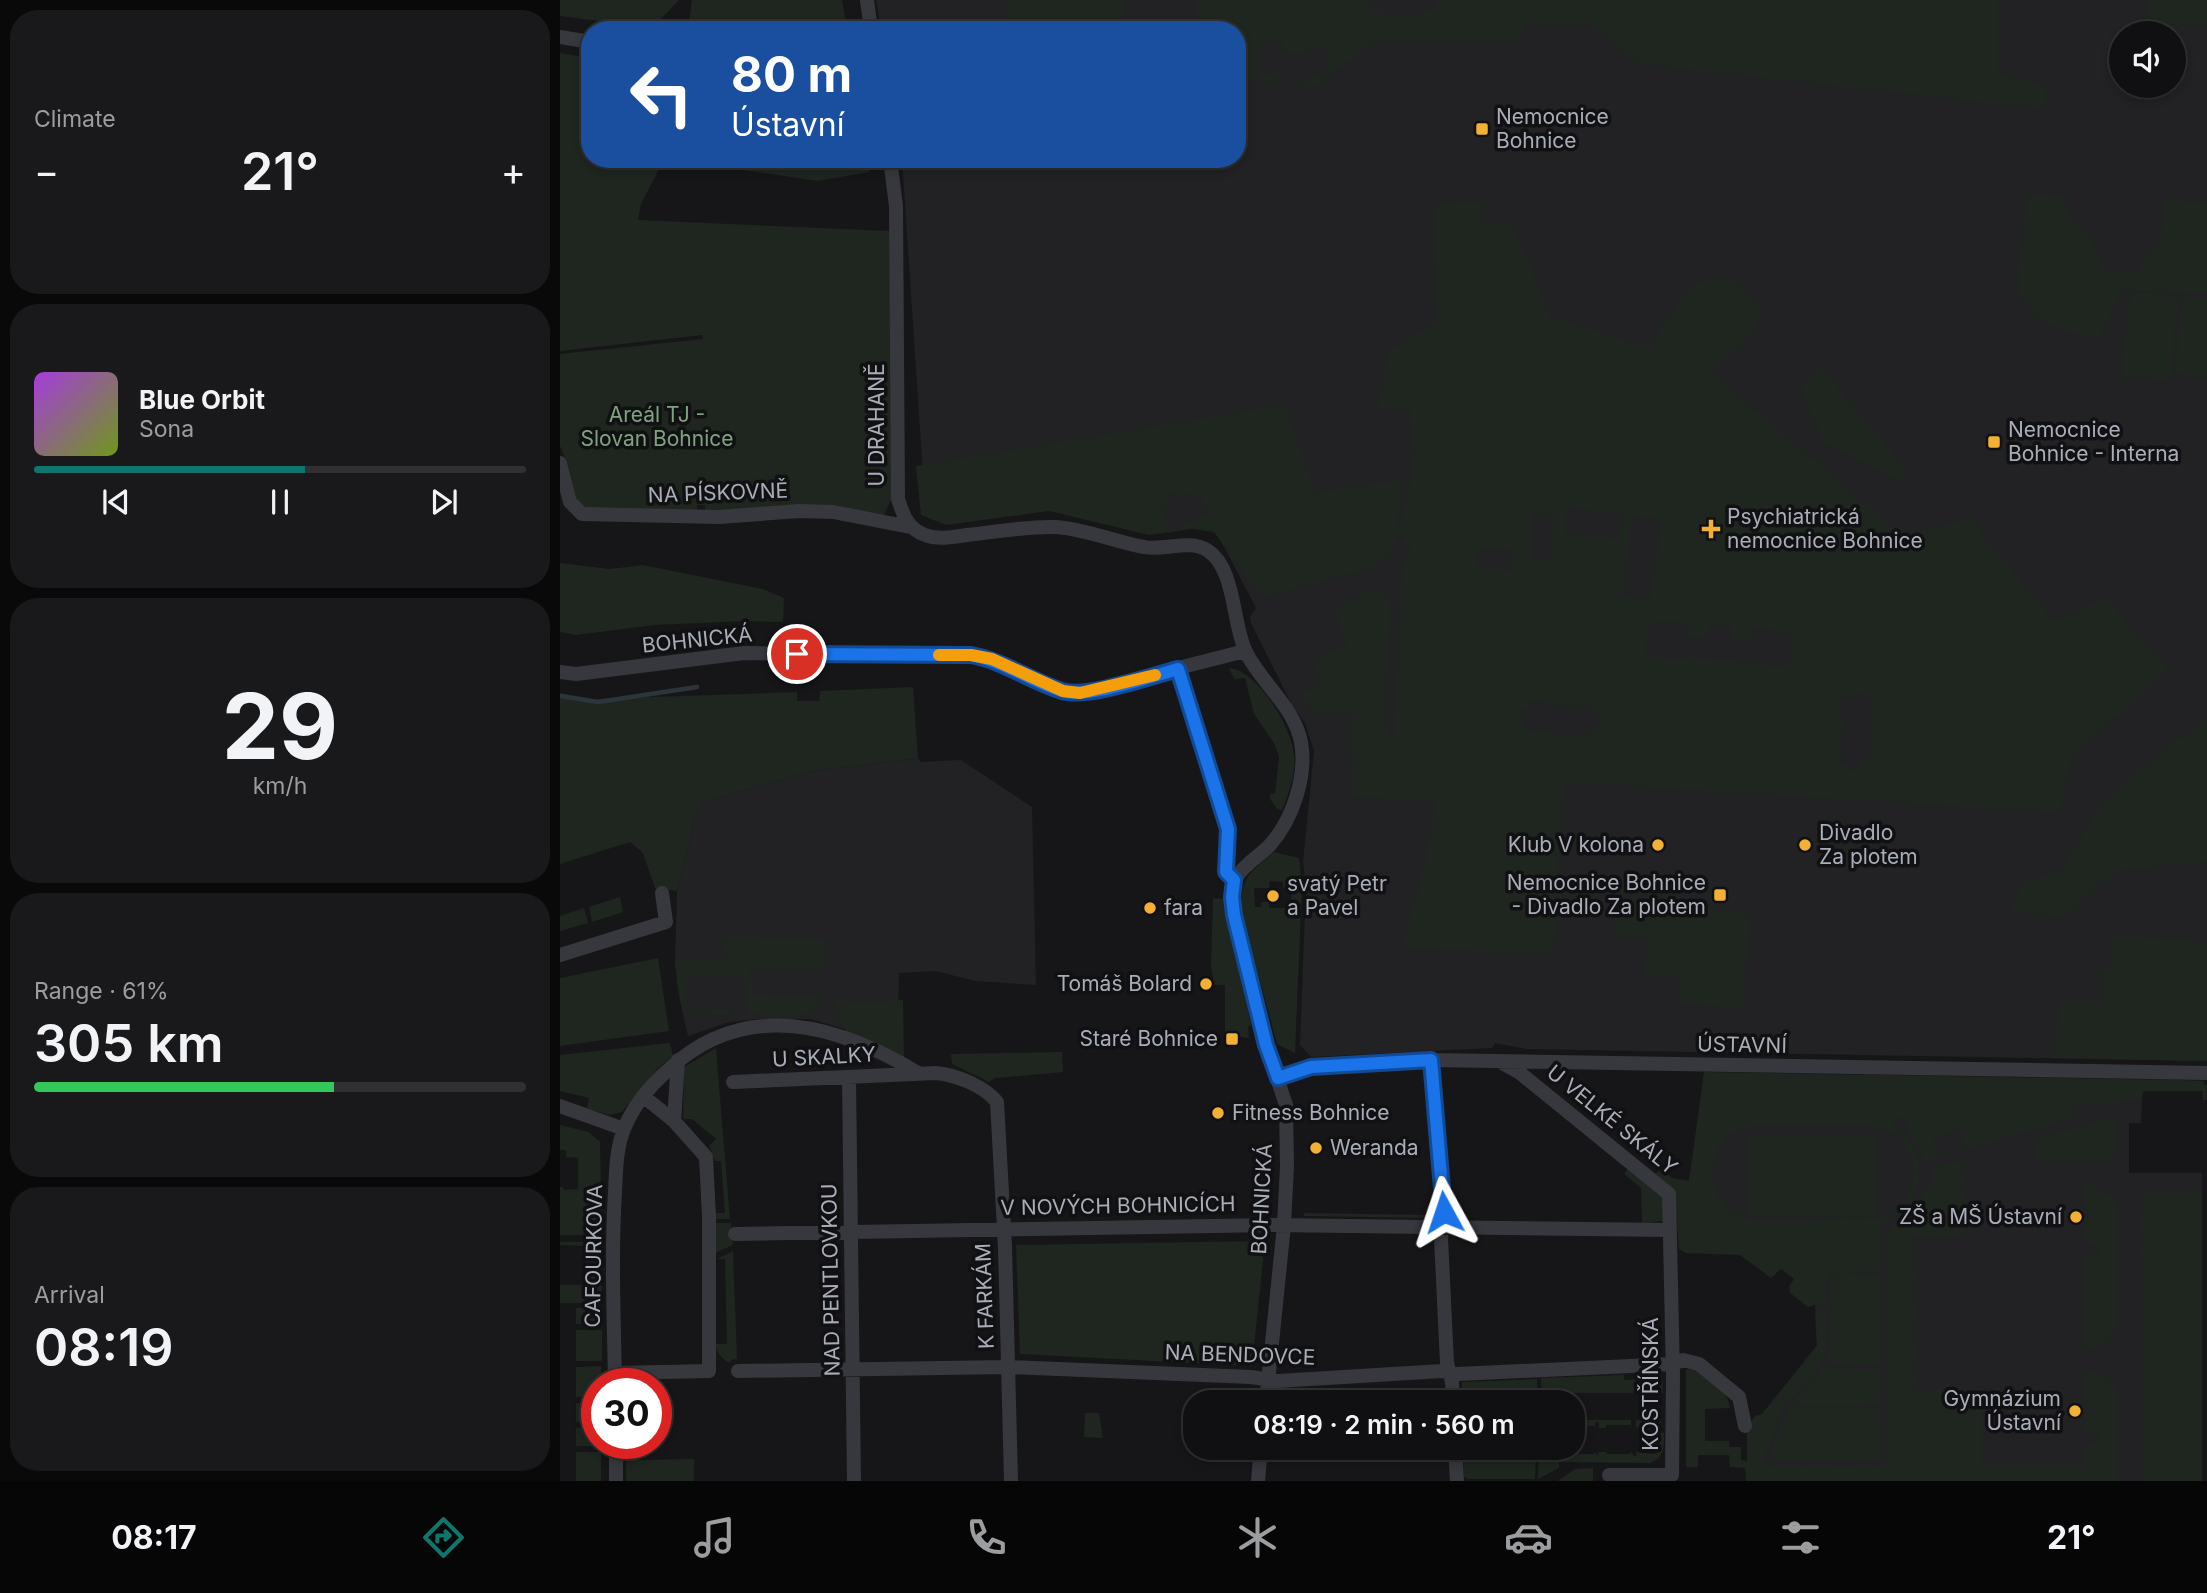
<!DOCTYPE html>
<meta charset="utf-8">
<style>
:root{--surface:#101012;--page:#19191b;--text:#f1f3f6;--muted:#9c9d9f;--line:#303032;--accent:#0f766e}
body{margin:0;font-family:Inter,sans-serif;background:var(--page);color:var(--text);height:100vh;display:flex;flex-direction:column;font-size:26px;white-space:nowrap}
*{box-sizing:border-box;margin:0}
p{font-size:23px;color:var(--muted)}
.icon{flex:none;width:38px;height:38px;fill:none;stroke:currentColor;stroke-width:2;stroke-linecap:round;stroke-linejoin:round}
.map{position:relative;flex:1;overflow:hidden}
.panel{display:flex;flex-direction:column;gap:10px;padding:10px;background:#09090a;width:560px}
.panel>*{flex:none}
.top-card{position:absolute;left:21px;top:21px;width:665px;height:147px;border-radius:28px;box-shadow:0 4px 10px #0003,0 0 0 2px var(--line);background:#1a4fa0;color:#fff;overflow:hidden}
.buttons{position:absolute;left:1549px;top:21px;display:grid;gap:14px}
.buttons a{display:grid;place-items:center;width:77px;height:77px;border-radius:50%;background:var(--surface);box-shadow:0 4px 10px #0003,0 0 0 2px var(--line);font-size:35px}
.speed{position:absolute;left:21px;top:1368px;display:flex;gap:14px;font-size:35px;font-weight:700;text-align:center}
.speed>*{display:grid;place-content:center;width:91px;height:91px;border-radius:50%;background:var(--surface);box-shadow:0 4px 10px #0003,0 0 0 2px var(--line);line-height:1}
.speed .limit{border:10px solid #d22;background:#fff;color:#111}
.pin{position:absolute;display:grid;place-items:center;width:60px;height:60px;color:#fff;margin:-30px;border:4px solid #fff;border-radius:50%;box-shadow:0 2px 7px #0007}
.me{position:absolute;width:77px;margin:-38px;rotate:355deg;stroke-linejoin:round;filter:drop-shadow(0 0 5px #0008)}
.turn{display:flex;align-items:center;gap:24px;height:147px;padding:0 35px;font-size:32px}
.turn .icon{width:91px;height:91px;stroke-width:2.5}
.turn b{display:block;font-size:49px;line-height:60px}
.big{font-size:52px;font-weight:600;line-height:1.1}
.panel .widget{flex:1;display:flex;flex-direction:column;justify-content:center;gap:10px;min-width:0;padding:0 24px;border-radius:28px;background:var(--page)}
.panel .dial{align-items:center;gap:0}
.dial b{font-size:91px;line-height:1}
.song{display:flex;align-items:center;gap:21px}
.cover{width:84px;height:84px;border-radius:10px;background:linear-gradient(135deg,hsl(280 70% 55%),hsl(80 70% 35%))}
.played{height:7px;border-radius:4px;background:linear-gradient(90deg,var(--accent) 55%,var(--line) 55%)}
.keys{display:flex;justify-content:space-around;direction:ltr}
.heat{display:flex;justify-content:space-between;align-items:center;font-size:38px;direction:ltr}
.charge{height:10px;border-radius:5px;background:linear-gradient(90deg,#34c759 61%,var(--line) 0)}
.trip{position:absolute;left:623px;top:1390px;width:402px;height:70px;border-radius:28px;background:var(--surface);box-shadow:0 4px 10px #0003,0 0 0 2px var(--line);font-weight:600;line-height:70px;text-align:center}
.tabs{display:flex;height:112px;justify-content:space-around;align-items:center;background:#060607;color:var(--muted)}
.tabs .icon{width:49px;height:49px}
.tabs .active{color:var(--accent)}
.tabs b{font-size:32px;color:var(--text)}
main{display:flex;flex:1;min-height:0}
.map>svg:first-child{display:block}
.built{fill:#222225;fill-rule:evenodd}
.green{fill:#1e261f;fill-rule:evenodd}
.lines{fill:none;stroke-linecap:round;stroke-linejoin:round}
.stream{stroke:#2c353c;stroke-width:4.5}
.street{stroke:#37383d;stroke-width:14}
.route-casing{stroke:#114b97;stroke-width:18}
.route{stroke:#1a73e8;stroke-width:12}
.slow{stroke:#f59e0b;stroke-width:12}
.poi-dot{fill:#f2b134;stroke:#111113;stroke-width:2.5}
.labels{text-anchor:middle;stroke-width:7;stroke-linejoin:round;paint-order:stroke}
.poi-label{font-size:21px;fill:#a8adb8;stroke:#111113;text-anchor:start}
.park-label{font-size:21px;fill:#7fa381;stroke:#111113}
.street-label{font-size:21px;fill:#a8adb8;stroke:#111113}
</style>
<main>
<section class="panel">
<div class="widget"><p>Climate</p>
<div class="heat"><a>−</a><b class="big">21°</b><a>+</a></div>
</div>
<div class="widget">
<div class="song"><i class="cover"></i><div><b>Blue Orbit</b><p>Sona</p></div></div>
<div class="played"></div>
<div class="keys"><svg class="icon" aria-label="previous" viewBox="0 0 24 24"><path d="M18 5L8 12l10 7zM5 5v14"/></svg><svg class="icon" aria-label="pause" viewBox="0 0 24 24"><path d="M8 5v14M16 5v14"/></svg><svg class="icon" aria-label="next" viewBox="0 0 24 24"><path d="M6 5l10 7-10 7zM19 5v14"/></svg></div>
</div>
<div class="widget dial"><b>29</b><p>km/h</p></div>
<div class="widget"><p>Range · 61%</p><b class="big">305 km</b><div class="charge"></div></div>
<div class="widget"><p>Arrival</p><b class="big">08:19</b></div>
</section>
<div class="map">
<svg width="1647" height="1481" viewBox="0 0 1647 1481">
<rect width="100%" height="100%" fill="#161618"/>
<path class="built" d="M316 0H1647V1061L967 1049 935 1043 932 1048 751 1057 740 1045 746 885 743 862 754 751 745 723 732 705 691 623 690 616 696 608 648 516 610 533 605 525 509 501 365 504 342 159H677V30H321ZM1561 33H1614V86H1561Z
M358 758 361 762 401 760 472 807 476 985 416 981 375 971 339 973 338 1017 291 1031 251 1019H195L166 1023 128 1036 120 1001 115 962 117 891 136 813 142 802 252 771Z
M1141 1100H1582L1581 1123H1569V1173H1642V1481H1202V1414L1257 1345 1254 1278 1129 1181Z"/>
<path class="green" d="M0 0H119L92 28 0 16Z
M132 0H282L287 30H128Z
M446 0H563L565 8 560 20 528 30H455L449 22Z
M637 0H809V8L822 9V16L863 18V11H877V0H1438V74L1486 86 1485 109 1081 64 1027 23H968L956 42 815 40 757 87 677 79V30H637ZM700 39 722 40V53L747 54V46L769 47 768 76 747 75 746 83 719 82V74L698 73Z
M1588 0H1647V27L1620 24 1614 34 1587 33Z
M0 53 30 58V159H100L101 165 81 204 78 220 330 231 332 498 320 523 248 510 145 511V505H137V511H29L16 499 8 464 0 446V354L143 339 142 335 0 351Z
M109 159H308L310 172 258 181Z
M1468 194 1505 196 1510 218 1526 233 1548 274 1578 271 1587 253 1601 238 1606 199 1647 204V294L1563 290 1538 341 1482 323 1456 293Z
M921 202 923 222 949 223 973 271 990 317 1088 347 1132 284 1147 280 1175 279 1203 308 1187 340 1150 371 1340 534 1411 520 1493 621 1511 616 1544 597 1609 669 1510 759 1500 812 1003 782 994 955 843 947 867 853 876 803 793 796 791 713 755 715 746 706 742 694 760 685 755 660 787 644 773 609 817 587 823 591 830 604 825 716V726L834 740 842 569 851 549 837 532 834 551 809 569 701 597 654 532 632 529 589 535 489 511 386 525 361 515 356 466 725 405 755 493 842 480 837 530C854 485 857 456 849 408L818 409 829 351 877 320 873 204ZM614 491 618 499 632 492 635 499 641 496 649 514 610 531 600 508 611 502 608 495ZM1008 508 1063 514 1060 539 1005 533ZM972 514 995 515V524H992L991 559 971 558ZM1072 516 1101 519 1091 599 1062 596ZM919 547 951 549 950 572H942V568L918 567 916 554ZM1095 621 1127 623 1126 637 1146 638 1150 625 1171 627 1173 640 1192 641 1194 627 1219 630V633L1231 634 1232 657 1229 658V666L1216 667 1192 664 1191 662 1124 657V659H1100L1099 657H1087L1086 636H1088L1089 625H1095ZM1293 691H1297V694L1312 695 1311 736 1313 746 1310 748 1309 758H1302L1299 772 1286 768V763L1280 762 1284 717 1280 716 1281 697H1292ZM969 700 989 701V706L1022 707 1023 701H1027V707L1035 708 1034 714H1039L1037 732 1027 729V737L1016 736 1014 738 1004 734 964 730 965 716 961 715 962 711 956 709 968 710Z
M1570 292 1618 296 1611 381 1561 375Z
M1623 296 1647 297V376L1614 374Z
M1258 365 1349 472 1340 481 1264 443 1241 391Z
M0 563 50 569 83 565 203 589 224 598 223 622 184 621 95 625 16 635 0 632Z
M669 668C698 670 733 730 734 756 736 775 729 792 722 810L717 809 710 799V794L715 793 719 757 714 743 694 714 685 678 674 679Z
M353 687 358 758 252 771 142 802 136 813 117 891 95 888 83 853 70 842 0 864V693L34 699 237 692V701H259L260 691Z
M1647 717V862L1556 870 1504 917 1451 912 1461 884 1503 869 1543 800Z
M714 852 739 858 742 885 735 1053 717 1044 681 910C680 877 691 872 714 852ZM710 881 723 882V888L732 889 730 908H709V902H701V907H695L694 888H709Z
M60 897 63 912 32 922 29 907Z
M653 898 665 899 666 920H668L691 1025 688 1027 689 1038 665 1035V985H654L651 965Z
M1059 901 1180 911 1190 923 1182 1008 1119 1003 1120 978 1084 975 1087 939 1056 936Z
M24 908 28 923 0 931V916Z
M1557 936 1647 942V1061L1494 1058 1499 1000 1537 1001 1538 998H1541L1543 969H1551L1553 940Z
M166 937 264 939 265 967H190V977L193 978V995L262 996C257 1025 209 1014 187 1013L186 978H126L127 1003 133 1008 170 1009 171 1012 166 1015C115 1011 121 1012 115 962L117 957 166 959Z
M98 958 109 1031 0 1046V978Z
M277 992 282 993V1002L332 1003V1000H343L344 1060 289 1034C277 1022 277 1009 277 992Z
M110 1043 113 1056 98 1068 62 1112 50 1115 27 1109 29 1098 0 1091V1055Z
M156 1048 170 1219H154V1213H165L161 1161H155L149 1146 156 1139 132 1119H123L124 1067Z
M502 1052 503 1072 435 1078 429 1082 392 1064 391 1054Z
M1144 1072 1623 1080 1644 1081V1084L1647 1085V1100H1643V1091H1583L1582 1100H1557V1104L1512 1105V1119L1364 1161 1359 1146 1346 1131V1118L1336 1117 1334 1126C1373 1153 1366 1210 1320 1224V1272L1270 1274 1267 1277 1266 1302 1248 1307 1230 1293 1229 1286 1234 1279 1221 1269 1211 1278 1180 1255 1126 1253 1119 1249 1115 1198 1095 1174 1102 1169 1112 1178 1129 1181ZM1198 1125H1306L1321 1128 1335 1134 1345 1145 1352 1159 1354 1175 1352 1189 1344 1203 1332 1213 1317 1219 1197 1220C1137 1214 1138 1129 1198 1125ZM1399 1129 1404 1145 1378 1153 1373 1137Z
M1550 1118 1556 1121V1154L1551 1161 1476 1162V1144L1482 1137Z
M0 1125 29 1132 40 1142 42 1232 35 1235H0V1187H3L4 1190 18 1189V1158L6 1157V1150H0Z
M1188 1135 1316 1136 1315 1217 1188 1216Z
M1403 1160 1402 1235 1352 1237 1354 1245 1355 1389 1421 1391 1422 1465H1526V1445L1540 1444V1432H1526V1370C1539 1375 1551 1377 1557 1391V1481H1186L1185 1468 1170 1467 1169 1455H1138V1467H1126V1370L1133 1367C1148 1378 1168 1389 1170 1408L1145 1409V1441H1169V1447H1181V1460L1187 1461V1428L1195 1416 1202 1414 1257 1346 1255 1313 1257 1312 1266 1314 1267 1347 1260 1366 1224 1406 1202 1465 1327 1466V1232L1347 1215 1369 1187H1373V1169Z
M1069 1167 1103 1195 1105 1221 1082 1223 1081 1188 1064 1174Z
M1526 1182 1554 1198 1557 1205V1326C1552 1340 1541 1349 1526 1349V1256H1540L1541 1244 1526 1243Z
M1642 1192V1481H1584L1581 1202 1585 1201V1193Z
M744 1213 870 1215V1218L744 1216Z
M155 1223H171L173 1245 155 1253Z
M705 1241 692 1366 460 1354 456 1245Z
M0 1242H32L41 1246 42 1301 39 1303H0V1285H25L26 1246 0 1245Z
M173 1251 177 1359 171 1360 170 1363C161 1359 158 1354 155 1344H167L165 1259H157Z
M1275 1275 1320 1276V1364H1268L1267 1362 1271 1348V1280Z
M16 1308H39L42 1310 41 1324H16Z
M16 1330H42V1361H16Z
M41 1366V1384H37V1397H16V1367Z
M1264 1368H1308L1310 1372H1313L1315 1368H1320V1406L1310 1403 1307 1406 1233 1405 1232 1403Z
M1081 1374 1102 1375 1103 1393H996L992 1402H982L981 1378 1064 1375V1380L1081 1379Z
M977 1379 978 1402H901L902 1382Z
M16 1403H37V1422H16Z
M1228 1410H1320V1459L1213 1460 1211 1457 1216 1437Z
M525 1413H539L543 1438 524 1437Z
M1013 1420H1071V1428L1070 1425H1046V1428H1039V1422H1035V1428L1034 1426H1013Z
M1076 1420 1104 1422 1100 1423V1432L1104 1433C1104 1446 1105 1458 1090 1463L999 1462V1468L978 1479 979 1447H985L986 1454H997L999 1452V1456L1003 1455V1452H1010V1454H1034L1035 1452 1037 1455 1039 1452H1046L1047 1454H1070L1071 1451 1074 1456H1076V1452L1095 1454V1425L1076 1428Z
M37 1427V1444H41V1446H16V1428Z
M66 1444H79V1460L134 1459V1481H66Z
M903 1447H976L975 1479H907L904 1476Z
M16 1452H41V1481H16Z
M1033 1468V1481H998L1015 1469Z"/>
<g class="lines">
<path class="stream" d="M0 696 38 702 137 687"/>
<path class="street" d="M307 0 311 30
M0 37 30 42
M330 159 336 206 338 499C343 515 348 529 365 535 378 540 393 537 407 535 436 532 467 526 496 527 527 529 554 542 584 547 604 551 629 539 647 550 676 568 672 624 686 652 701 683 734 706 741 742 747 776 733 819 710 845 699 857 684 864 676 878 670 889 672 903 674 915L706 1045 726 1105 727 1166 724 1225 706 1402
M0 463 10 502 22 514 159 517 239 511 273 512 350 527
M618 669 668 829 666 872 674 880
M0 672 16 674 184 653 411 655C450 662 482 689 520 693L685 651
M0 955 106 922 102 893
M871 1060 884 1212 881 1238 887 1363 892 1382 893 1402
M942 1063 960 1073 1109 1194 1113 1375 1112 1475H1049
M289 1078 294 1481
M718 1078 751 1067 871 1060 1647 1073
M173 1082 376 1073C397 1075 424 1086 437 1102L445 1247 451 1481
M83 1096 114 1121
M0 1106 64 1129
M175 1234 712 1225 1110 1230
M178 1371 448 1367 691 1377 718 1381 882 1371 898 1374 1113 1364 1123 1360 1139 1364 1179 1397 1185 1426
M55 1373 149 1371V1216L146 1157 114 1121 118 1060
M55 1384C54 1320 51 1256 55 1192 56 1172 56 1149 64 1129 73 1106 90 1086 108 1070 185 998 277 1024 358 1073
M56 1444V1481
M895 1447 897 1481
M698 1481 701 1447"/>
</g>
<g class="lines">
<g class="route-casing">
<path id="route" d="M237 654 411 655C444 661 470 681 502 691 527 699 592 676 618 669L668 829 666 872 674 880 672 897 674 915 706 1045 718 1078 751 1067 871 1060 884 1212"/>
</g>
<use href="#route" class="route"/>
<path class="slow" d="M379 655H411L432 659 503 691 520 693 595 675"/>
</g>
<g class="poi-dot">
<rect x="915" y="122" width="14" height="14" rx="3.5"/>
<rect x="1427" y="435" width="14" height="14" rx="3.5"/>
<path d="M1147.5 518.5h7v7h7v7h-7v7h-7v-7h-7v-7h7z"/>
<circle cx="1098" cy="845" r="7"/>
<circle cx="1245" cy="845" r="7"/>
<rect x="1153" y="888" width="14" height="14" rx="3.5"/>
<circle cx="713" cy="896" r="7"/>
<circle cx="590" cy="908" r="7"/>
<circle cx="646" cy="984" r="7"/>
<rect x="665" y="1032" width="14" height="14" rx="3.5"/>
<circle cx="658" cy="1113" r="7"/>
<circle cx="756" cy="1148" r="7"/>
<circle cx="1516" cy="1217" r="7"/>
<circle cx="1515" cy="1411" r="7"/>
</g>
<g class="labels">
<g class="poi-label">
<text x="936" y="124">Nemocnice<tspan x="936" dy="24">Bohnice</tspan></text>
<text x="1448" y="437">Nemocnice<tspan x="1448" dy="24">Bohnice - Interna</tspan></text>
<text x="1167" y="524">Psychiatrická<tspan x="1167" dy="24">nemocnice Bohnice</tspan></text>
<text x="1259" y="840">Divadlo<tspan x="1259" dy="24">Za plotem</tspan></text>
<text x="1084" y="852" text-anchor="end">Klub V kolona</text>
<text x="1146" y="890" text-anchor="end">Nemocnice Bohnice<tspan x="1146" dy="24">- Divadlo Za plotem</tspan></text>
<text x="727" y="891">svatý Petr<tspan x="727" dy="24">a Pavel</tspan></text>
<text x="604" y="915">fara</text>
<text x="632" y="991" text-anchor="end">Tomáš Bolard</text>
<text x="658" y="1046" text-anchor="end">Staré Bohnice</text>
<text x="672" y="1120">Fitness Bohnice</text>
<text x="770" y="1155">Weranda</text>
<text x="1502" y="1224" text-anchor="end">ZŠ a MŠ Ústavní</text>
<text x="1501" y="1406" text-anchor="end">Gymnázium<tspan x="1501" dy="24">Ústavní</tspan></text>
</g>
<g class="park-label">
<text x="97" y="422">Areál TJ -<tspan x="97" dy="24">Slovan Bohnice</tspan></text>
</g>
<g class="street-label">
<text transform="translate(317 425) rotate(-90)" y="7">U DRAHANĚ</text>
<text transform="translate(158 493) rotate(-2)" y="7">NA PÍSKOVNĚ</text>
<text transform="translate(137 640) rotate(-6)" y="7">BOHNICKÁ</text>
<text transform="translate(1182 1045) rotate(1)" y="7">ÚSTAVNÍ</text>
<text transform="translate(264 1057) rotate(-3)" y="7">U SKALKY</text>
<text transform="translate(1052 1120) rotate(39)" y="7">U VELKÉ SKÁLY</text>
<text transform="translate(702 1199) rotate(-87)" y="7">BOHNICKÁ</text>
<text transform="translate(558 1206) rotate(-1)" y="7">V NOVÝCH BOHNICÍCH</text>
<text transform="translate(34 1256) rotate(-89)" y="7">CAFOURKOVA</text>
<text transform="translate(271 1280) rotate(-91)" y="7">NAD PENTLOVKOU</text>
<text transform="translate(425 1296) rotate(-92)" y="7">K FARKÁM</text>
<text transform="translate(680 1355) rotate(2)" y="7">NA BENDOVCE</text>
<text transform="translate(1091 1384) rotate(-90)" y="7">KOSTŘÍNSKÁ</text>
</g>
</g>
</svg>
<div class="buttons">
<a><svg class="icon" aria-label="sound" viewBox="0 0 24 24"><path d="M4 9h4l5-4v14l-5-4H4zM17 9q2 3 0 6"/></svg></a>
</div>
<div class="speed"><div class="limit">30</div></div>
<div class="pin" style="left:237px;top:654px;background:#d93025"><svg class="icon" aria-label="arrive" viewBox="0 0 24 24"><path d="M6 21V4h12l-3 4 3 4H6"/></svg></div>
<svg class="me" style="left:884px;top:1212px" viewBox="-20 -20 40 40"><path d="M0-17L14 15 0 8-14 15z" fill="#1a73e8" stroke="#fff" stroke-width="4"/></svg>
<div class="trip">08:19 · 2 min · 560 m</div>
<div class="top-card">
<div class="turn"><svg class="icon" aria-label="left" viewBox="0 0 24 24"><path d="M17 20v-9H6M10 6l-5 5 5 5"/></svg><div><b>80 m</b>Ústavní</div></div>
</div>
</div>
</main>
<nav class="tabs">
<b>08:17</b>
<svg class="icon active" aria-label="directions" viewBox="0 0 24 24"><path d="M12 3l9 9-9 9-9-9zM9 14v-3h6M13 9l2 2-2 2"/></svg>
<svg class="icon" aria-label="music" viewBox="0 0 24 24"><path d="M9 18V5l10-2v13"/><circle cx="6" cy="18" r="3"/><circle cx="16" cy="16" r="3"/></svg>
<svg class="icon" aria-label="phone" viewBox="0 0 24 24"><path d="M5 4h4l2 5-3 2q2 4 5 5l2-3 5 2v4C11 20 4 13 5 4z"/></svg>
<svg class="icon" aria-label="climate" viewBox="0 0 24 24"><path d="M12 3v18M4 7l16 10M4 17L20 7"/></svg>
<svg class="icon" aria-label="car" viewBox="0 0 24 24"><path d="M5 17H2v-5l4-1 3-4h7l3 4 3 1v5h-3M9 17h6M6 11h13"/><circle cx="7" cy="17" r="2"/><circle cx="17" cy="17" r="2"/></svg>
<svg class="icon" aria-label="filters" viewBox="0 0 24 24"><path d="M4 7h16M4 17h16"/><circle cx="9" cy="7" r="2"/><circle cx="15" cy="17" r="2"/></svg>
<b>21°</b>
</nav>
